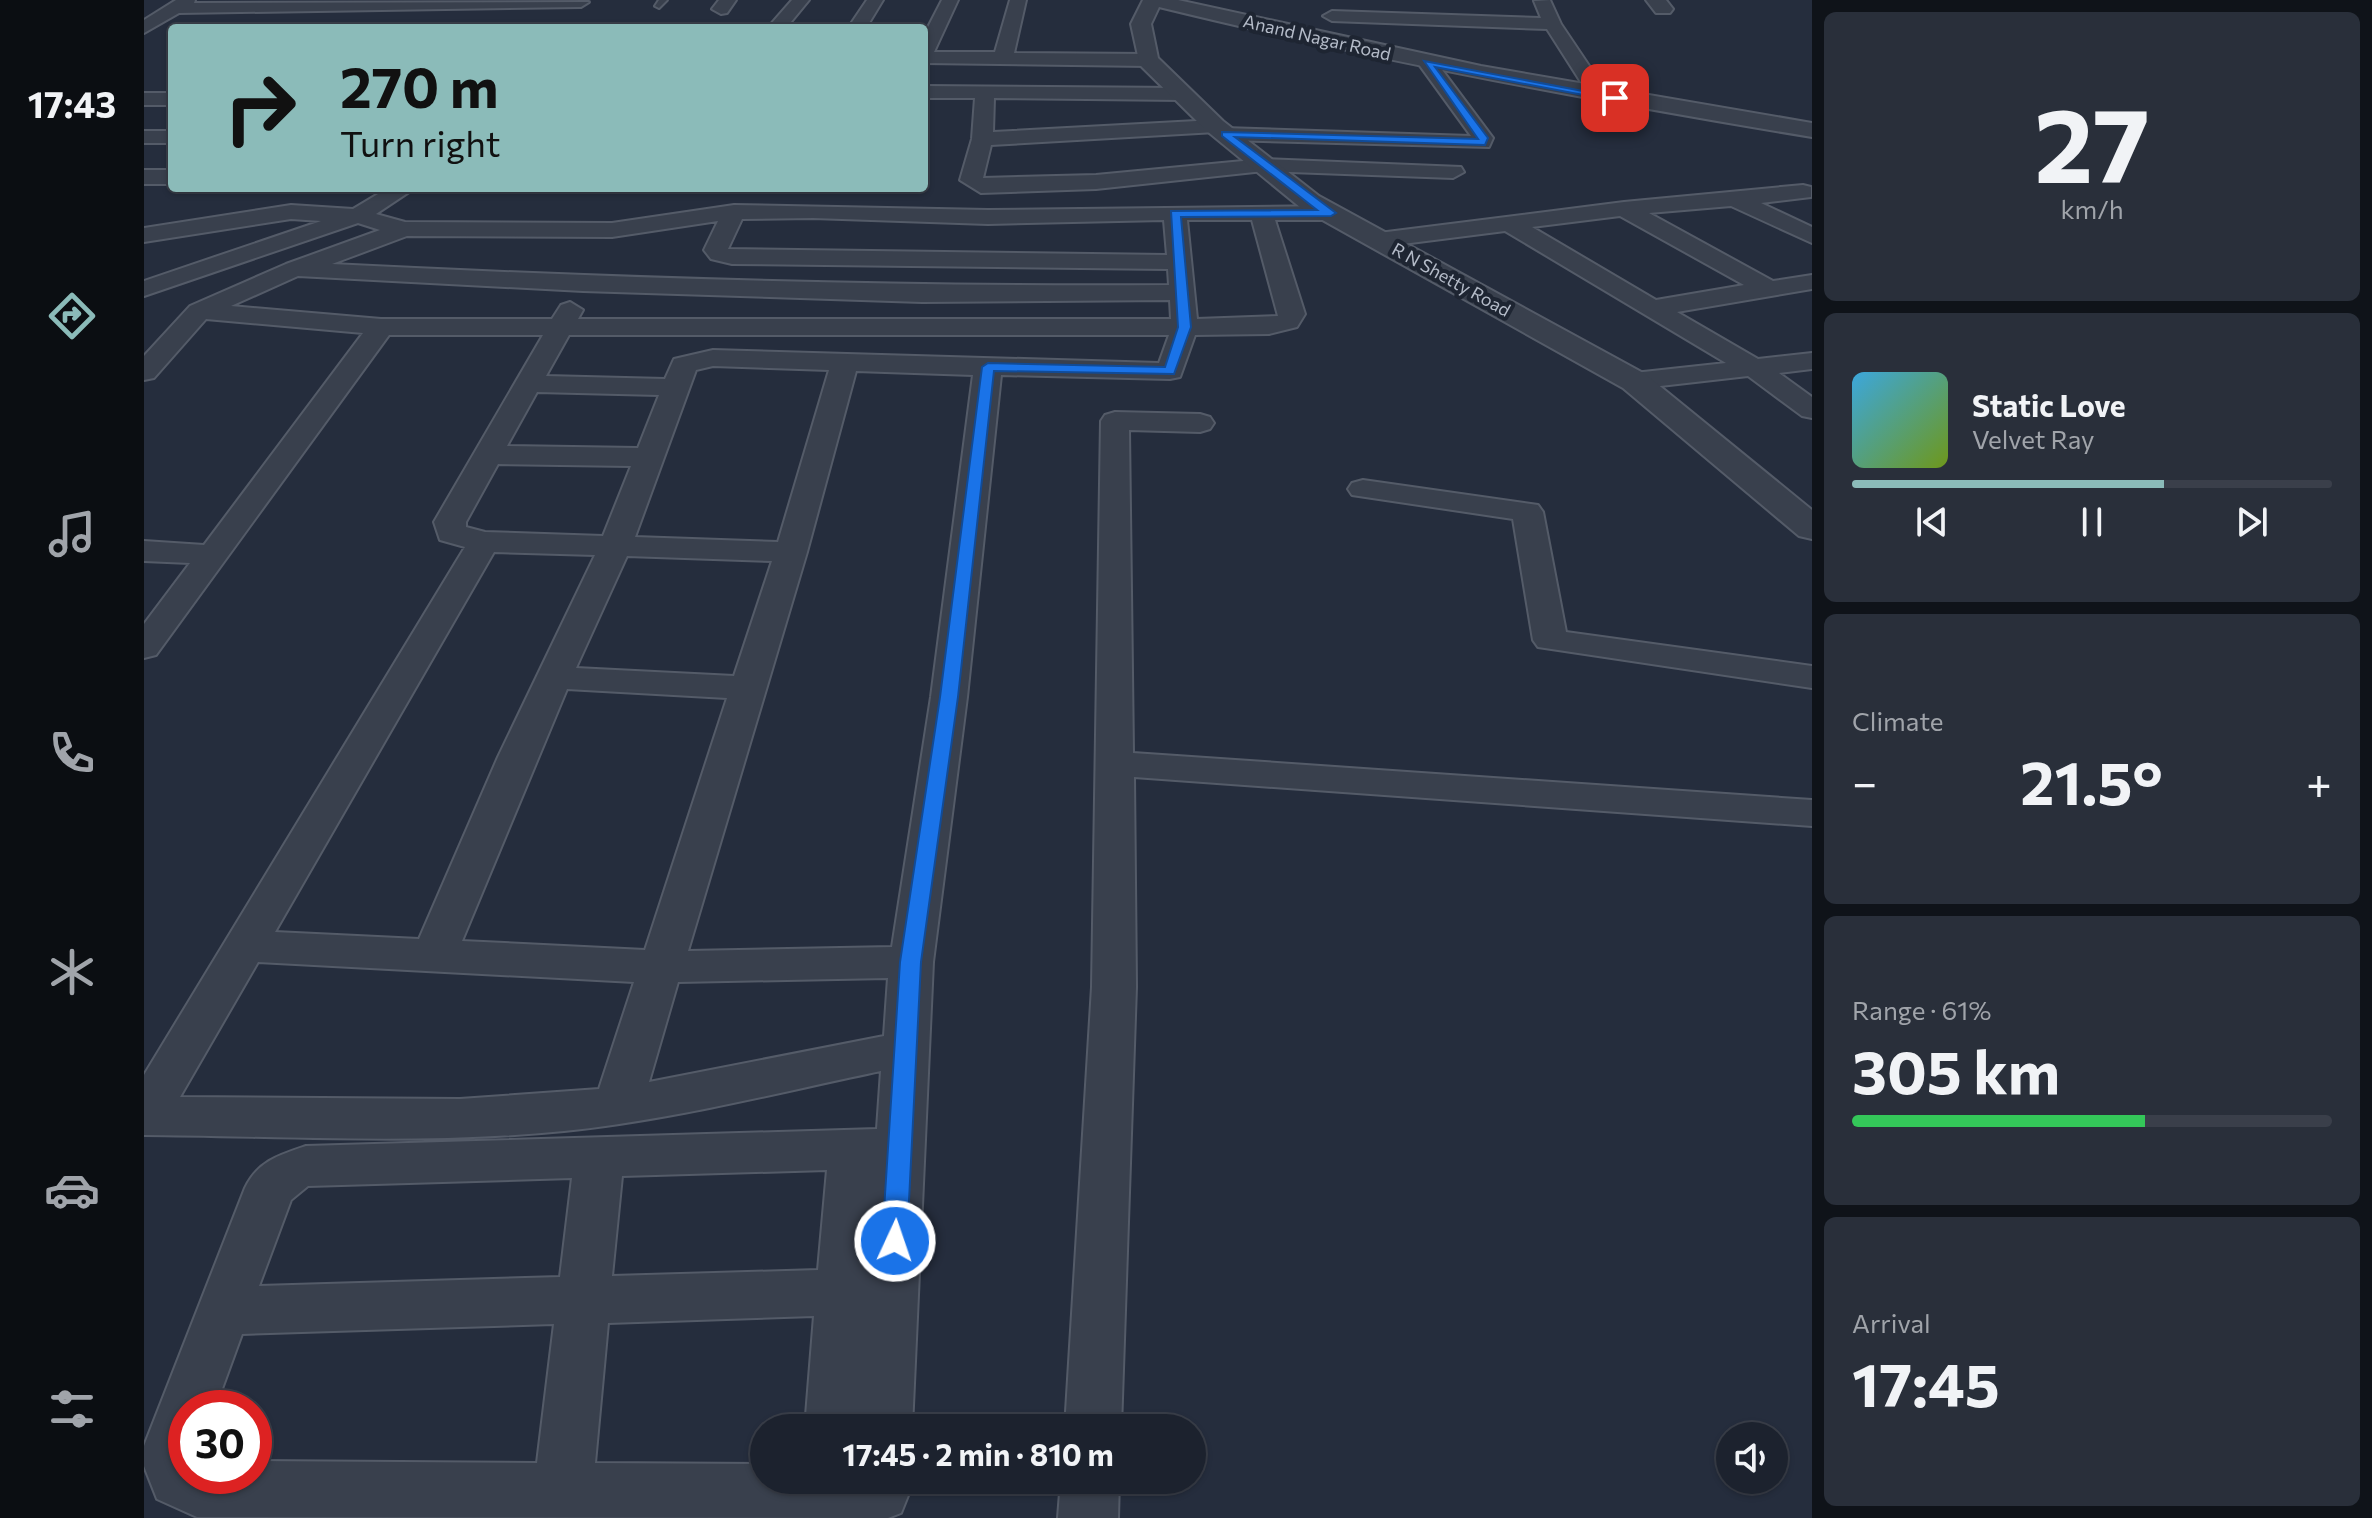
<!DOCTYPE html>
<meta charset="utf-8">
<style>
:root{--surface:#1c222e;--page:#292f3a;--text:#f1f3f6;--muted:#a0a4aa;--line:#3a3f4a;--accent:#8bbbb9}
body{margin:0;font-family:Commissioner,sans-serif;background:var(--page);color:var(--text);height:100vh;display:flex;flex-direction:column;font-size:30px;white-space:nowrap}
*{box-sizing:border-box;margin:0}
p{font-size:26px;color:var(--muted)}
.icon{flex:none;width:44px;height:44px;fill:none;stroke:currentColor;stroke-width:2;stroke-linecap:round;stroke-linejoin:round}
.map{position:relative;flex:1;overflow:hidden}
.panel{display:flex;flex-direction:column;gap:12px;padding:12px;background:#0f1319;width:560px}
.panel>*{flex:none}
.top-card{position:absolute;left:24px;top:24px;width:760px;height:168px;border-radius:8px;box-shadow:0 2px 6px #0004,0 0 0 2px var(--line);background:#8bbbb9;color:#111;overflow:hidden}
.fabs{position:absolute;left:1572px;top:1422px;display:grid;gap:16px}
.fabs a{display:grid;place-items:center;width:72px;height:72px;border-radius:50%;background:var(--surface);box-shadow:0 2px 6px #0004,0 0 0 2px var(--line);font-size:40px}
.speed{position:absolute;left:24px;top:1390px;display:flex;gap:16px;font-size:40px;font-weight:700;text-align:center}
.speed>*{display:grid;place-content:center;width:104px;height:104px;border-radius:50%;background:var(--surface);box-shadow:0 2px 6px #0004,0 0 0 2px var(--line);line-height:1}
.speed .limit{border:12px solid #d22;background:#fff;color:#111}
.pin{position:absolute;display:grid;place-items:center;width:68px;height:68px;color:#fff;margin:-34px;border-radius:16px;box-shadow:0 4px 12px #0006}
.me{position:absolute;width:88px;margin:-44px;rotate:3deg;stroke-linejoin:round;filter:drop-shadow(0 0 6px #0008)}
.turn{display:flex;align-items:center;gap:28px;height:168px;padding:0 40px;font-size:36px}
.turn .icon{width:104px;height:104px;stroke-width:2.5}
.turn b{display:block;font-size:56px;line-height:68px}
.big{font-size:60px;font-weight:700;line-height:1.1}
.panel .widget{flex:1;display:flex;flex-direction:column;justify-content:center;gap:12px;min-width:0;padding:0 28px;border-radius:12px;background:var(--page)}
.panel .dial{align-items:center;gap:0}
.dial b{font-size:104px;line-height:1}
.song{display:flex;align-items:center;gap:24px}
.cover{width:96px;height:96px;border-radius:12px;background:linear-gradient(135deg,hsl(200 70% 55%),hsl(80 70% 35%))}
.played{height:8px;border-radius:4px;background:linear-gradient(90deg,var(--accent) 65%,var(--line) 65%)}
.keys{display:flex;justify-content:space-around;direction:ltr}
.heat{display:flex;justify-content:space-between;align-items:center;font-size:44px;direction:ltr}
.charge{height:12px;border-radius:6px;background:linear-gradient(90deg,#34c759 61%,var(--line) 0)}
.trip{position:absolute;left:606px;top:1414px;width:456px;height:80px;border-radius:40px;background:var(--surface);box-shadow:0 2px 6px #0004,0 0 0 2px var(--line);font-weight:700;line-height:80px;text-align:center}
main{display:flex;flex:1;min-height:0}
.tabs{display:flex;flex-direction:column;width:144px;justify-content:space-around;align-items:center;background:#0b0e12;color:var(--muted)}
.tabs .icon{width:56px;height:56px}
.tabs .current{color:var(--accent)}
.tabs b{font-size:36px;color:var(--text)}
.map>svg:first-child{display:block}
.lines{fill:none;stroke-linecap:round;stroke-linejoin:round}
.service-casing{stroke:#545b68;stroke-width:4}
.minor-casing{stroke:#545b68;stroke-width:4}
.tertiary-casing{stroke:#545b68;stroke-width:4}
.service{fill:#39404d;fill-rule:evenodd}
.minor{fill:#39404d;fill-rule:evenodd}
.tertiary{fill:#39404d;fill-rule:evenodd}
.route{fill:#1a73e8;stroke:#114b97;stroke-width:2}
.labels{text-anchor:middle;stroke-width:8;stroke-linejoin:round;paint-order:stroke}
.far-street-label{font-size:18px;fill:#b4bbc8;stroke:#1e2532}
</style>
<main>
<nav class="tabs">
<b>17:43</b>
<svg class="icon current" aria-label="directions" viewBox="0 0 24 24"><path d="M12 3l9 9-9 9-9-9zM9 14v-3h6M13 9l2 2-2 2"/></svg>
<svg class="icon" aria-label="music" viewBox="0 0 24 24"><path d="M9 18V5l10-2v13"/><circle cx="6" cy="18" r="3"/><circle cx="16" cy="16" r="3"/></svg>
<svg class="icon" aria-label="phone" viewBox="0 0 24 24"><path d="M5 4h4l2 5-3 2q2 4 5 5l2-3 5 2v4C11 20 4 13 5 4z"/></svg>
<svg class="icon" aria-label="climate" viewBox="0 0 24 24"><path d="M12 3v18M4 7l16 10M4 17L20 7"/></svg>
<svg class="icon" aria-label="car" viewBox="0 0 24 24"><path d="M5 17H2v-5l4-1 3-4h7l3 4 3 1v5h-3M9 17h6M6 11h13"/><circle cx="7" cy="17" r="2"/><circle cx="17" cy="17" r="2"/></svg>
<svg class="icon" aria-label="filters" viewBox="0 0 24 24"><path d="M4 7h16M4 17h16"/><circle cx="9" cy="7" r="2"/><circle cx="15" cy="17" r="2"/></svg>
</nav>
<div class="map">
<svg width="1668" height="1518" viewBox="0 0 1668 1518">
<rect width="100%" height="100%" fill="#252d3d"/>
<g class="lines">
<g class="service-casing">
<path id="service" d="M515 0H523L515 8 511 6Z"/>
</g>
<g class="minor-casing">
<path id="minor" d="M32 0H51L50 3 445 2 437 7 35 13 0 33V20Z
M575 0H592L583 13 577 14 568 9Z
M648 0H665L642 28H630L627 24Z
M723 0H739L722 28H704Z
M798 0H814L790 52H851L866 0H882L870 53 1004 54 1013 60 1004 66 780 63V35Z
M1406 0 1417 24 1464 94 1461 98H1447L1403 29 1188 21 1179 16 1188 11 1397 18 1390 1Z
M1283 57 1290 59 1346 134 1349 138 1345 147 1081 140 1074 138 1072 132 847 145 839 178 952 175 1120 159 1317 167 1320 172 1309 178 1120 171 952 189 837 193 816 180 828 139 831 98H780V86L1038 88 1048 94 1038 100 850 98 849 132 1071 120 1078 122 1080 128 1327 136 1274 63Z
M0 93H28V105H0Z
M0 131H28V143H0Z
M0 170H28V184H0Z
M1659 185 1667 187V197L1617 203 1668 227V243L1587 206 1505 213 1629 281 1668 275V289L1533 312 1614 359 1668 353V369L1635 373 1668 397V418L1658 416 1604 376 1490 389 1480 387 1476 381 1480 375 1490 373 1582 363 1361 231 1235 247 1223 240 1235 233 1480 202ZM1476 216 1600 285 1512 300 1388 227Z
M244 188H271L232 214 261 222 468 223 590 205 844 210 1187 206 1198 213 1187 220H1131L1161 314 1153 327 1125 334 1051 335 1036 377 1026 379 857 375 823 697 789 962 768 1428H661L670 1316 464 1323 451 1463 620 1464V1480H760L765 1493 757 1513 744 1518 53 1517 13 1499 0 1466V1446L101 1188C114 1161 135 1155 162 1146L733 1129 737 1071C632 1093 527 1120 420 1131 281 1145 140 1136 0 1135V1075L321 547 296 540 290 522 399 335H245L12 655 0 658V624L46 563 0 561V541L60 545 219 333 62 319 10 378 0 380V356L46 306 142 264 236 230 214 223 0 296V281L177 221 147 219 0 242V228L147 205 209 209ZM669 218 844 224 1020 220 1023 255 584 249 598 219ZM1043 220H1108L1134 316 1053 319ZM574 221 560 250 567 259 588 264 1024 269 1025 285C745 287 467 278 188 264L263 236 468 237ZM154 276 439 291 778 302 1026 300 1027 319H434L439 310 426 302 417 305 408 319H237L87 306ZM425 335H1025L1015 363 569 350 530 359 521 379 402 376ZM569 366 685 370 634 542 491 537 552 370ZM712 371 829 375 787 697 748 947 544 951 663 552ZM393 392 515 395 494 448 363 446ZM354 464 487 466 459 536 341 532 322 527V522ZM350 552 451 555 354 757 275 939 131 932ZM483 556 628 561 590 676 432 668ZM423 689 583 698 501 950 318 941ZM114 962 490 982 455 1089 316 1099 36 1097ZM744 978 740 1036 505 1082 534 982ZM683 1170 674 1270 468 1276 478 1176ZM428 1178 416 1277 115 1286 147 1200 164 1186ZM410 1324 393 1463 110 1461V1476H42V1408H71L98 1334Z
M971 412 1056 414 1066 417 1070 423 1066 429 1056 432 985 430 989 753 1668 800V826L990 777 992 987 977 1428H921L948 987 957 421 961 415Z
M1219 480 1394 505 1399 512 1422 632 1668 666V688L1394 647 1389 640 1369 519 1208 495 1204 489 1208 483Z
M917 1480H975L974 1518H914Z"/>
</g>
<g class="tertiary-casing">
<path id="tertiary" d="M999 0H1034L1337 66 1668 123V137C1449 101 1231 60 1015 7L1007 24 1014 58 1079 121 1175 196 1501 374 1668 510V539L1655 536 1479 388 1157 208 1063 131 996 65 987 24Z
M1502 0H1522L1529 9 1526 13H1512Z"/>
</g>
<use href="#service" class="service"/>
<use href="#minor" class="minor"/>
<use href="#tertiary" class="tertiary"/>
</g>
<path class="route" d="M1280 61 1476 98 1471 101 1291 67 1344 138 1341 145 1091 137 1192 213 1187 216 1037 217 1047 327 1030 374 850 371 814 697 777 962 763 1241 760 1249 751 1252 742 1249 738 1241 756 962 796 697 838 367 844 363 1021 367 1034 327 1027 211 1173 210 1078 136V132L1334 139Z"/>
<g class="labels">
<g class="far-street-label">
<text transform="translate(1173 38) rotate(13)" y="6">Anand Nagar Road</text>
<text transform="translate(1307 280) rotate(29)" y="6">R N Shetty Road</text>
</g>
</g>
</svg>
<div class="fabs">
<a><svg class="icon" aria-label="sound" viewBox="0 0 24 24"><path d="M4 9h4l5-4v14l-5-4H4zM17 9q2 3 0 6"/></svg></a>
</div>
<div class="speed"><div class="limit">30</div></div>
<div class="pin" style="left:1471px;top:98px;background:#d93025"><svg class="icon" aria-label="arrive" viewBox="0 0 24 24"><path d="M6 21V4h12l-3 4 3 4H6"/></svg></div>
<svg class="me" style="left:751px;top:1241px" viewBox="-20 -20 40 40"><circle r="17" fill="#1a73e8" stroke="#fff" stroke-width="3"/><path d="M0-11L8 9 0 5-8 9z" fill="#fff"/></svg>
<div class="trip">17:45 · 2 min · 810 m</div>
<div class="top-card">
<div class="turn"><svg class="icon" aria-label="right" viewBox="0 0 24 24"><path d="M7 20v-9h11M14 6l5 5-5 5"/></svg><div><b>270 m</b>Turn right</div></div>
</div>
</div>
<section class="panel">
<div class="widget dial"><b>27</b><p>km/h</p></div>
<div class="widget">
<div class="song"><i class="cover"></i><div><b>Static Love</b><p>Velvet Ray</p></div></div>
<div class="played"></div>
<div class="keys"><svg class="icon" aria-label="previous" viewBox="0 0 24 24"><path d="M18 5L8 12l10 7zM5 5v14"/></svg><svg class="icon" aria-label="pause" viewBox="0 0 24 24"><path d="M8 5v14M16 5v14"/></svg><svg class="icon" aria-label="next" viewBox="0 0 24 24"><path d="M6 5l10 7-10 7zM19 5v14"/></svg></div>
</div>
<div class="widget"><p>Climate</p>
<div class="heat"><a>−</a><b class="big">21.5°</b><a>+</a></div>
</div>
<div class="widget"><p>Range · 61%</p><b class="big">305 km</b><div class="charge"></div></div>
<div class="widget"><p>Arrival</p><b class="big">17:45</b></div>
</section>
</main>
